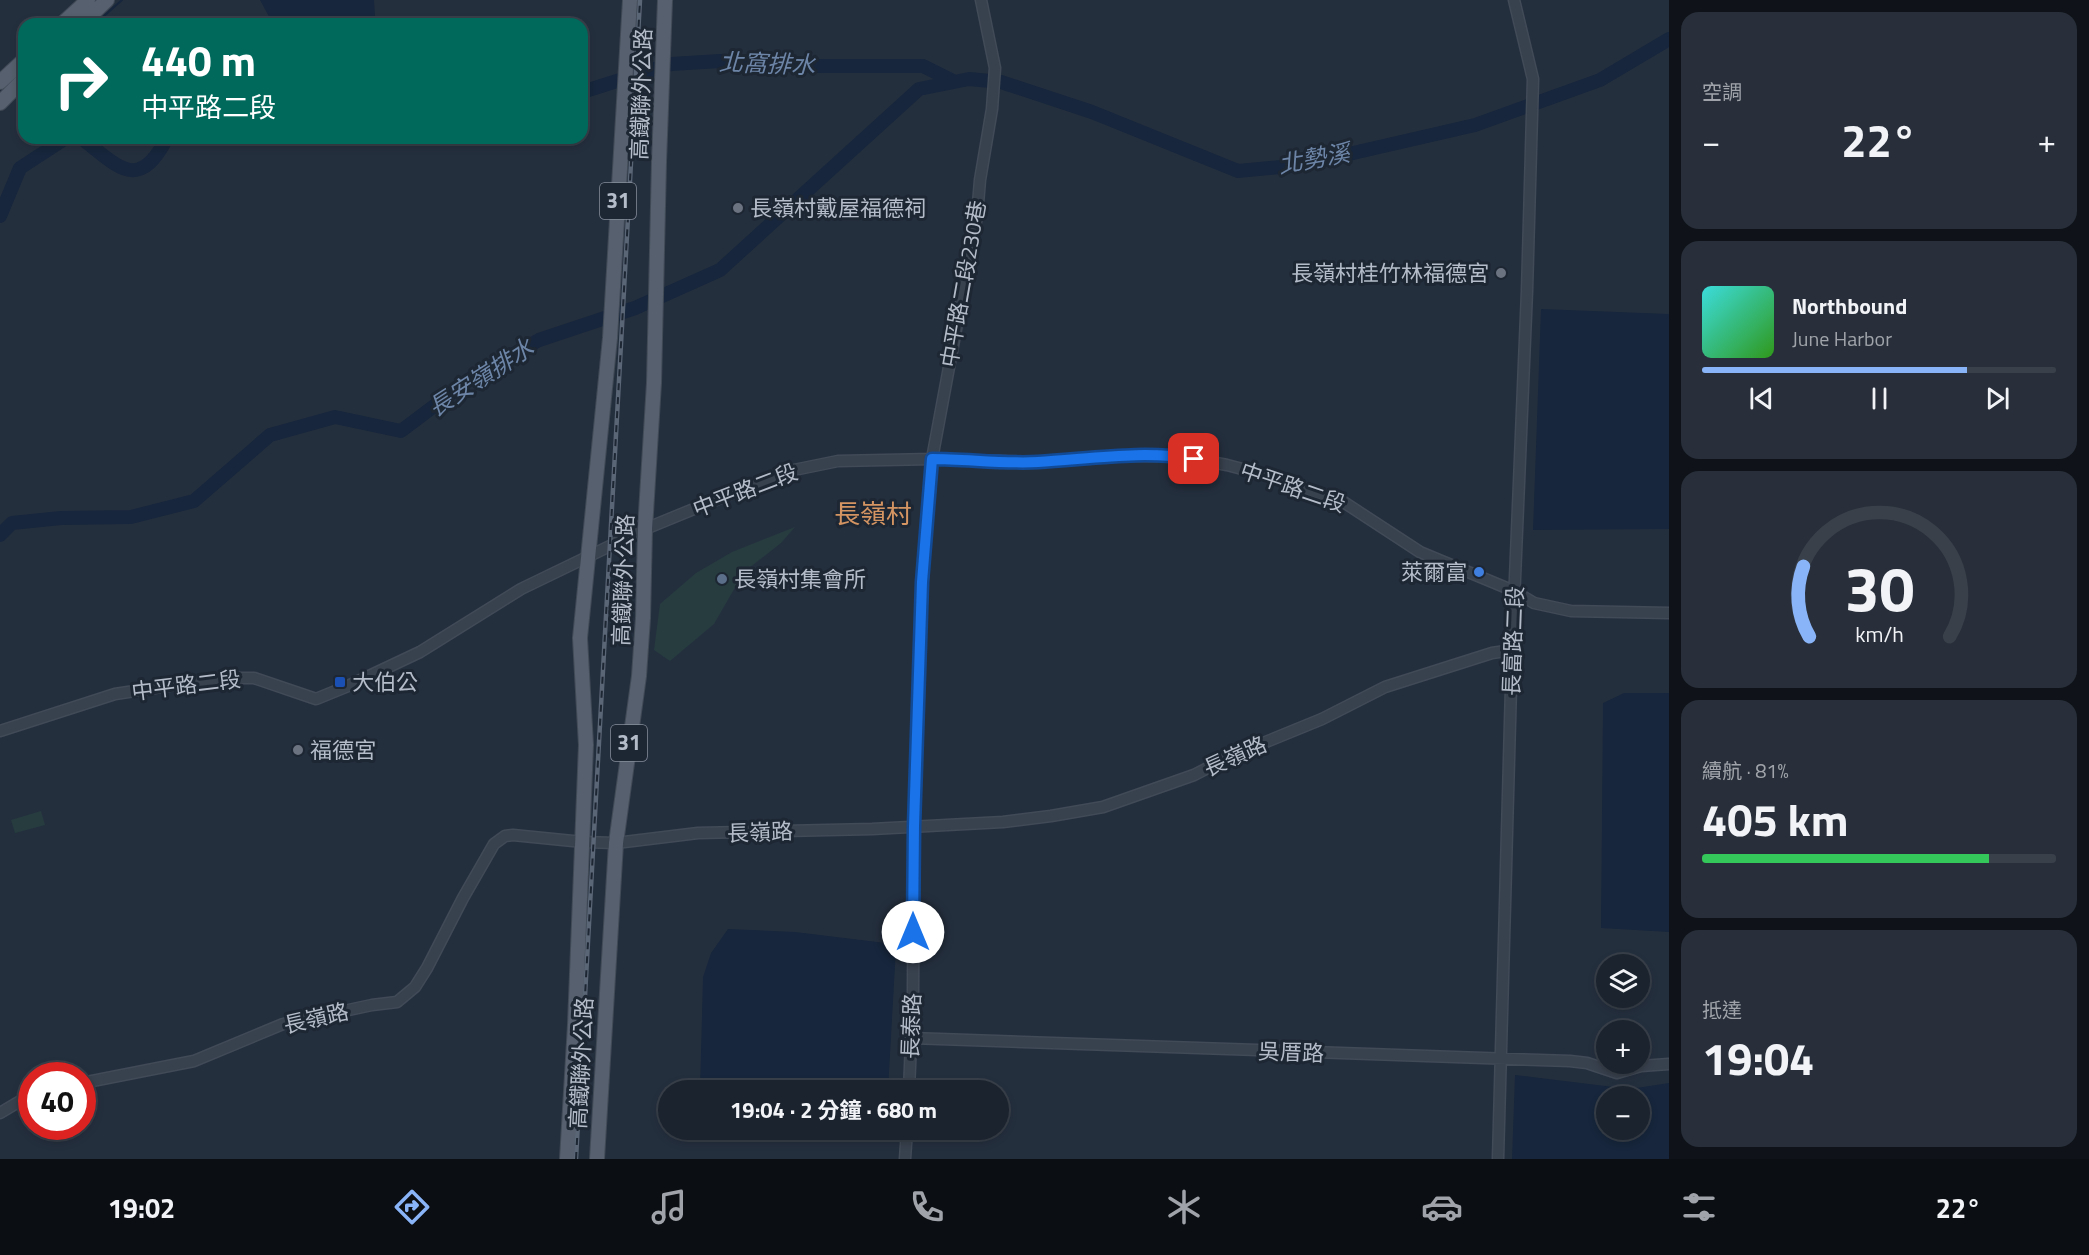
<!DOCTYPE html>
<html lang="zh-TW">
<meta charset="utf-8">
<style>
:root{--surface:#1b232e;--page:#282f3a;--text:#f1f3f6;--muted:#a0a4aa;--line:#39404a;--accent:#8ab4f8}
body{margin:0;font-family:"Titillium Web","Noto Sans TC",sans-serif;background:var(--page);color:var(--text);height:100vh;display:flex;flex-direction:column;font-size:22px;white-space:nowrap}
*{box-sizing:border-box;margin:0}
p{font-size:20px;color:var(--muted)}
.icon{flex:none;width:33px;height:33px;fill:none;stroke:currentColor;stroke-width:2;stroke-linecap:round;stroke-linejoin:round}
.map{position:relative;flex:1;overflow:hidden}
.side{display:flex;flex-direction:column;gap:12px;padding:12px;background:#0f1319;width:420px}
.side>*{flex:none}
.top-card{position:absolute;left:18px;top:18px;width:570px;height:126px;border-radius:18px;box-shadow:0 3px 9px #0003,0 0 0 2px var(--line);background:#00695c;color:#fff;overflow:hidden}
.buttons{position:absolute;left:1596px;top:954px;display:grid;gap:12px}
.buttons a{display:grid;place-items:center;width:54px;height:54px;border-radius:50%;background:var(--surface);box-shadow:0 3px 9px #0003,0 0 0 2px var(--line);font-size:30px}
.speed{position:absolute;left:18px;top:1062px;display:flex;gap:12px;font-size:30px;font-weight:700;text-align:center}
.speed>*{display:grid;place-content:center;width:78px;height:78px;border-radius:50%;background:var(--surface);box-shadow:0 3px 9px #0003,0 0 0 2px var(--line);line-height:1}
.speed .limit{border:9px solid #d22;background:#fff;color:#111}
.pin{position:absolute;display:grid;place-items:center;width:51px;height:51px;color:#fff;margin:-26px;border-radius:12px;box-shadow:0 3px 9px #0006}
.me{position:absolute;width:66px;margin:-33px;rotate:0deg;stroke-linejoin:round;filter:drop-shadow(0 0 4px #0008)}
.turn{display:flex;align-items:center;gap:21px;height:126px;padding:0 24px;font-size:27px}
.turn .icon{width:78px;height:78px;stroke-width:2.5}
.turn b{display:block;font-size:42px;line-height:51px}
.big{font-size:45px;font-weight:700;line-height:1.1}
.side .card{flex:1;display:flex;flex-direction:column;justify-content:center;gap:9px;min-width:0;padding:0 21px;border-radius:18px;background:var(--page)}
.side .dial{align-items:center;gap:0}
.dial svg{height:156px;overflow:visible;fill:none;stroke:var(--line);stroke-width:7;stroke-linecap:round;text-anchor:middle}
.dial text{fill:var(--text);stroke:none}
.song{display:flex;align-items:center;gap:18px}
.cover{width:72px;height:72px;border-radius:9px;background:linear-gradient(135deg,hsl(180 70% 55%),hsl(110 70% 35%))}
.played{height:6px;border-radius:3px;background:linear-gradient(90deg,var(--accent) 75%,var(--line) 75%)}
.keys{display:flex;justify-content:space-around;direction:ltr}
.heat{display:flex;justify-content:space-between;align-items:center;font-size:33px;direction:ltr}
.charge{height:9px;border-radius:4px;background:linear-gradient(90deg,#34c759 81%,var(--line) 0)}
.trip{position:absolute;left:658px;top:1080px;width:351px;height:60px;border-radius:30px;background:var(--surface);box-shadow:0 3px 9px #0003,0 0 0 2px var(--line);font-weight:700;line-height:60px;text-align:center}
.dock{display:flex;height:96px;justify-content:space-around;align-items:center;background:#0b0e12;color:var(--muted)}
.dock .icon{width:42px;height:42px}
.dock .current{color:var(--accent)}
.dock b{font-size:27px;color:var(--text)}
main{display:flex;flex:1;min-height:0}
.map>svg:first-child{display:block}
.green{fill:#263c3f}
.water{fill:#17263c;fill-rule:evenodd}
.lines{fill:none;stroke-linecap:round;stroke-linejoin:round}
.stream{stroke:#17263c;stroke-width:2}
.river{stroke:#17263c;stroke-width:14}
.minor-casing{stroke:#414a57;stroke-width:13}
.major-casing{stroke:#414a57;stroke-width:16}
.minor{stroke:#38414e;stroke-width:10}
.major{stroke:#56606e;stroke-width:14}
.rail-casing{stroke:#5a6575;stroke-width:4.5}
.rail{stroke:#1d2633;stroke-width:2;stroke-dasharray:7;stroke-linecap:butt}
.route-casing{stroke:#114b97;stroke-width:15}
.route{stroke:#1a73e8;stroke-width:10}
.worship-dot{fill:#6b7280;stroke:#1d2633;stroke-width:2}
.shop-dot{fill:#3f7fe0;stroke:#1d2633;stroke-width:2}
.service-dot{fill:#5c6f8a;stroke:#1d2633;stroke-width:2}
.transit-dot{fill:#1a4fb4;stroke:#1d2633;stroke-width:2}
.labels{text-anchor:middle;stroke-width:6;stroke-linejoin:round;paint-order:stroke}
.shield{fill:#1d2633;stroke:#878f9c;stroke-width:1.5}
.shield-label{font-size:21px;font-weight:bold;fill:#b4bcc9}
.street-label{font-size:22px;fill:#b4bcc9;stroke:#1d2633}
.poi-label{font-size:22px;fill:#b4bcc9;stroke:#1d2633;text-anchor:start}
.water-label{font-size:24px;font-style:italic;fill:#6d86a8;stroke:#1d2633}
.quarter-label{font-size:26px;fill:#d59563;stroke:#1d2633}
</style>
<main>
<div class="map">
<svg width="1669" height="1159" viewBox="0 0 1669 1159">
<rect width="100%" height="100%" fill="#242f3e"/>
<path class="green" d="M795 527 781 543 744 572 714 624 670 661 654 650 660 604 696 573 732 552Z
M41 811 45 825 15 833 11 820Z"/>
<path class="water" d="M260 0H374L375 17 346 24H273Z
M1541 309 1669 314V529L1533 530Z
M1624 693H1669V932L1601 928 1603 703Z
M728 929 795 932 894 944 896 948 888 1090H700L703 977 711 953Z
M1515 1075 1630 1089 1669 1083V1159H1512ZM1640 1096V1130H1606V1096Z
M699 1130H886L873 1138 698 1135Z"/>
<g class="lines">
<path class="stream" d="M95 24 122 0"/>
<path class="river" d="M582 92 671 64 720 61 818 66H923L953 81
M81 138C119 167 138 193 167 138
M297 138H308
M0 216 20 168 66 138
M0 535 12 523 61 518 131 517 194 501 270 435 335 417 401 431 474 376 539 340 635 308 720 270 919 89 969 79 1001 82 1092 112 1238 171 1301 165 1475 125 1600 80 1669 39"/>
<g class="minor-casing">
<path id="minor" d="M0 731 115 694 220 678H254L316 699 348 686 420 652 521 589 645 529 784 472 838 461 932 459 1036 462 1114 456H1178L1227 465 1269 476 1342 501 1420 552 1514 591 1534 603 1571 611 1669 613
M911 1038 1570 1061 1587 1063 1617 1073 1641 1066 1669 1064
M82 1083 194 1061 283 1024 372 1005 397 1002 415 987 427 968 463 898 494 844 505 836 513 835 583 842 616 843 698 833 872 829 1003 822 1051 816 1103 807 1194 775 1229 757 1322 719 1385 687 1492 653 1512 650
M909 1090 913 995 914 826 922 582 932 459 977 216 980 180 992 109 995 68 981 0
M0 1113 32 1094
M905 1159 907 1130
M1498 1159 1512 650 1527 291 1533 79 1514 0"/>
</g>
<g class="major-casing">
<path id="major" d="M62 24 88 0
M82 24 107 0
M0 82 24 60
M0 103 24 79
M567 1159 575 1025 586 745 580 638 610 338 630 0
M597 1159 616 843 639 676 643 618 645 529 654 383 659 162 665 0"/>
</g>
<use href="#minor" class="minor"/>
<use href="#major" class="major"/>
<g class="rail-casing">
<path id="rail" d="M576 1159 640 0"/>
</g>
<use href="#rail" class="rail"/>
</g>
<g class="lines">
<g class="route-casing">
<path id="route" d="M913 932 914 826 922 582 932 459C967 459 1003 464 1038 462 1090 459 1143 450 1194 459"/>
</g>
<use href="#route" class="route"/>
</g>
<g class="worship-dot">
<circle cx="738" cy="208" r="6"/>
<circle cx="1501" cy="273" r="6"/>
<circle cx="298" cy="750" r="6"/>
</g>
<circle class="shop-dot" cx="1479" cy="572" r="6"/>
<circle class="service-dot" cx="722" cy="579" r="6"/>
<rect class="transit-dot" x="334" y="676" width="12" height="12" rx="3"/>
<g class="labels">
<g class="shield">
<rect x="600" y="183" width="36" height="36" rx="4.5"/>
<rect x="611" y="725" width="36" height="36" rx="4.5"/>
</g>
<g class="shield-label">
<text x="618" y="208">31</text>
<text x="629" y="750">31</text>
</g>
<g class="street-label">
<text transform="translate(641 94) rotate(-88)" y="8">高鐵聯外公路</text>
<text transform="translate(963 284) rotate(-80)" y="8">中平路二段230巷</text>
<text transform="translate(1293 487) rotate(19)" y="8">中平路二段</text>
<text transform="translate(745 490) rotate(-21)" y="8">中平路二段</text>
<text transform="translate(623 580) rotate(-88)" y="8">高鐵聯外公路</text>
<text transform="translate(1513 641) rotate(-88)" y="8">長富路二段</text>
<text transform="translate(186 685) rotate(-7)" y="8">中平路二段</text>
<text transform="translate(1235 756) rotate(-24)" y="8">長嶺路</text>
<text transform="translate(760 832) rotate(-2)" y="8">長嶺路</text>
<text transform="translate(316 1018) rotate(-13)" y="8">長嶺路</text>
<text transform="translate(911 1026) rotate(-88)" y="8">長泰路</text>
<text transform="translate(1291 1052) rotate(2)" y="8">吳厝路</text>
<text transform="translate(581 1063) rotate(-87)" y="8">高鐵聯外公路</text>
</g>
<g class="poi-label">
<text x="750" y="216">長嶺村戴屋福德祠</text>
<text x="1489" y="281" text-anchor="end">長嶺村桂竹林福德宮</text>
<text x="1467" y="580" text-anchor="end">萊爾富</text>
<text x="734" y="587">長嶺村集會所</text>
<text x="352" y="690">大伯公</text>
<text x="310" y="758">福德宮</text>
</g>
<g class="water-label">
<text transform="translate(767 64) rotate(2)" y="8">北窩排水</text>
<text transform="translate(1314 159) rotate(-10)" y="8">北勢溪</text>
<text transform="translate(481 378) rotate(-33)" y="8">長安嶺排水</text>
</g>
<g class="quarter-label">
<text x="873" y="523">長嶺村</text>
</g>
</g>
</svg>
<div class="buttons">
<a><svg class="icon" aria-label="layers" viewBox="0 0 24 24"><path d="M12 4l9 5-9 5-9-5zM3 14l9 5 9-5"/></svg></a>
<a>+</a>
<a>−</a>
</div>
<div class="speed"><div class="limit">40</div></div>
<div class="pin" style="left:1194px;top:459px;background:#d93025"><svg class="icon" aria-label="arrive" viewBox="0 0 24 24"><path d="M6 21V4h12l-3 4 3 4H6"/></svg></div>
<svg class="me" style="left:913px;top:932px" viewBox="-20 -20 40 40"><circle r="19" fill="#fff"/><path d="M0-13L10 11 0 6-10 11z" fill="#1a73e8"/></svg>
<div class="trip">19:04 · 2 分鐘 · 680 m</div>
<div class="top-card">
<div class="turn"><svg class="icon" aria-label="right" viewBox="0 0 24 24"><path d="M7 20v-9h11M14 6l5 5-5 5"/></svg><div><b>440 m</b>中平路二段</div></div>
</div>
</div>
<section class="side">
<div class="card"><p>空調</p>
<div class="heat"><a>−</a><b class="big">22°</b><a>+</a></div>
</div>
<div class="card">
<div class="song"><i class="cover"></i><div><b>Northbound</b><p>June Harbor</p></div></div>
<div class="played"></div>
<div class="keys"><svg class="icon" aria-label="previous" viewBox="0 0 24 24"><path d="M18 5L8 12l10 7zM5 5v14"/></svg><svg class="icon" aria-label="pause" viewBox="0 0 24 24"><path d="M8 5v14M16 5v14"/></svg><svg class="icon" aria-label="next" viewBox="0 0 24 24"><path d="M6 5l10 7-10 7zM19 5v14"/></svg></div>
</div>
<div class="card dial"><svg viewBox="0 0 100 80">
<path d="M14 69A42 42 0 1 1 86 69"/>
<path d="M14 69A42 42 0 0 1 11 33" stroke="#8ab4f8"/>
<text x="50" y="56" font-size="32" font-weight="700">30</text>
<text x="50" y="72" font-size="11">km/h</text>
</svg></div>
<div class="card"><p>續航 · 81%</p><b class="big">405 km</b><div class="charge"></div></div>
<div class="card"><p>抵達</p><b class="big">19:04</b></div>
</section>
</main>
<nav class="dock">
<b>19:02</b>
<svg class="icon current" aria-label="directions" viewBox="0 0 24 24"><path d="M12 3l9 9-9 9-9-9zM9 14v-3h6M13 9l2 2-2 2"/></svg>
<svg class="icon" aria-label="music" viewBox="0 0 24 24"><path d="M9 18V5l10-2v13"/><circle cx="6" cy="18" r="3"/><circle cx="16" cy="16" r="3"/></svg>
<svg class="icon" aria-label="phone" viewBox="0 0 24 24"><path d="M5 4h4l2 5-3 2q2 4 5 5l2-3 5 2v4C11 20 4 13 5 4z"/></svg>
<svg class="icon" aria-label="climate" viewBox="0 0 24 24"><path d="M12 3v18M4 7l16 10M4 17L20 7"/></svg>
<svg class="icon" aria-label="car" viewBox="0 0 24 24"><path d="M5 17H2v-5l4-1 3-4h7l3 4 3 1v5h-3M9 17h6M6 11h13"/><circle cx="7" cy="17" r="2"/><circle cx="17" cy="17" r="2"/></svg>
<svg class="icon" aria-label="filters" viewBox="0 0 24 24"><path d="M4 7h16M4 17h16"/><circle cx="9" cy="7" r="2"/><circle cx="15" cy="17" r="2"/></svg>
<b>22°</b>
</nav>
